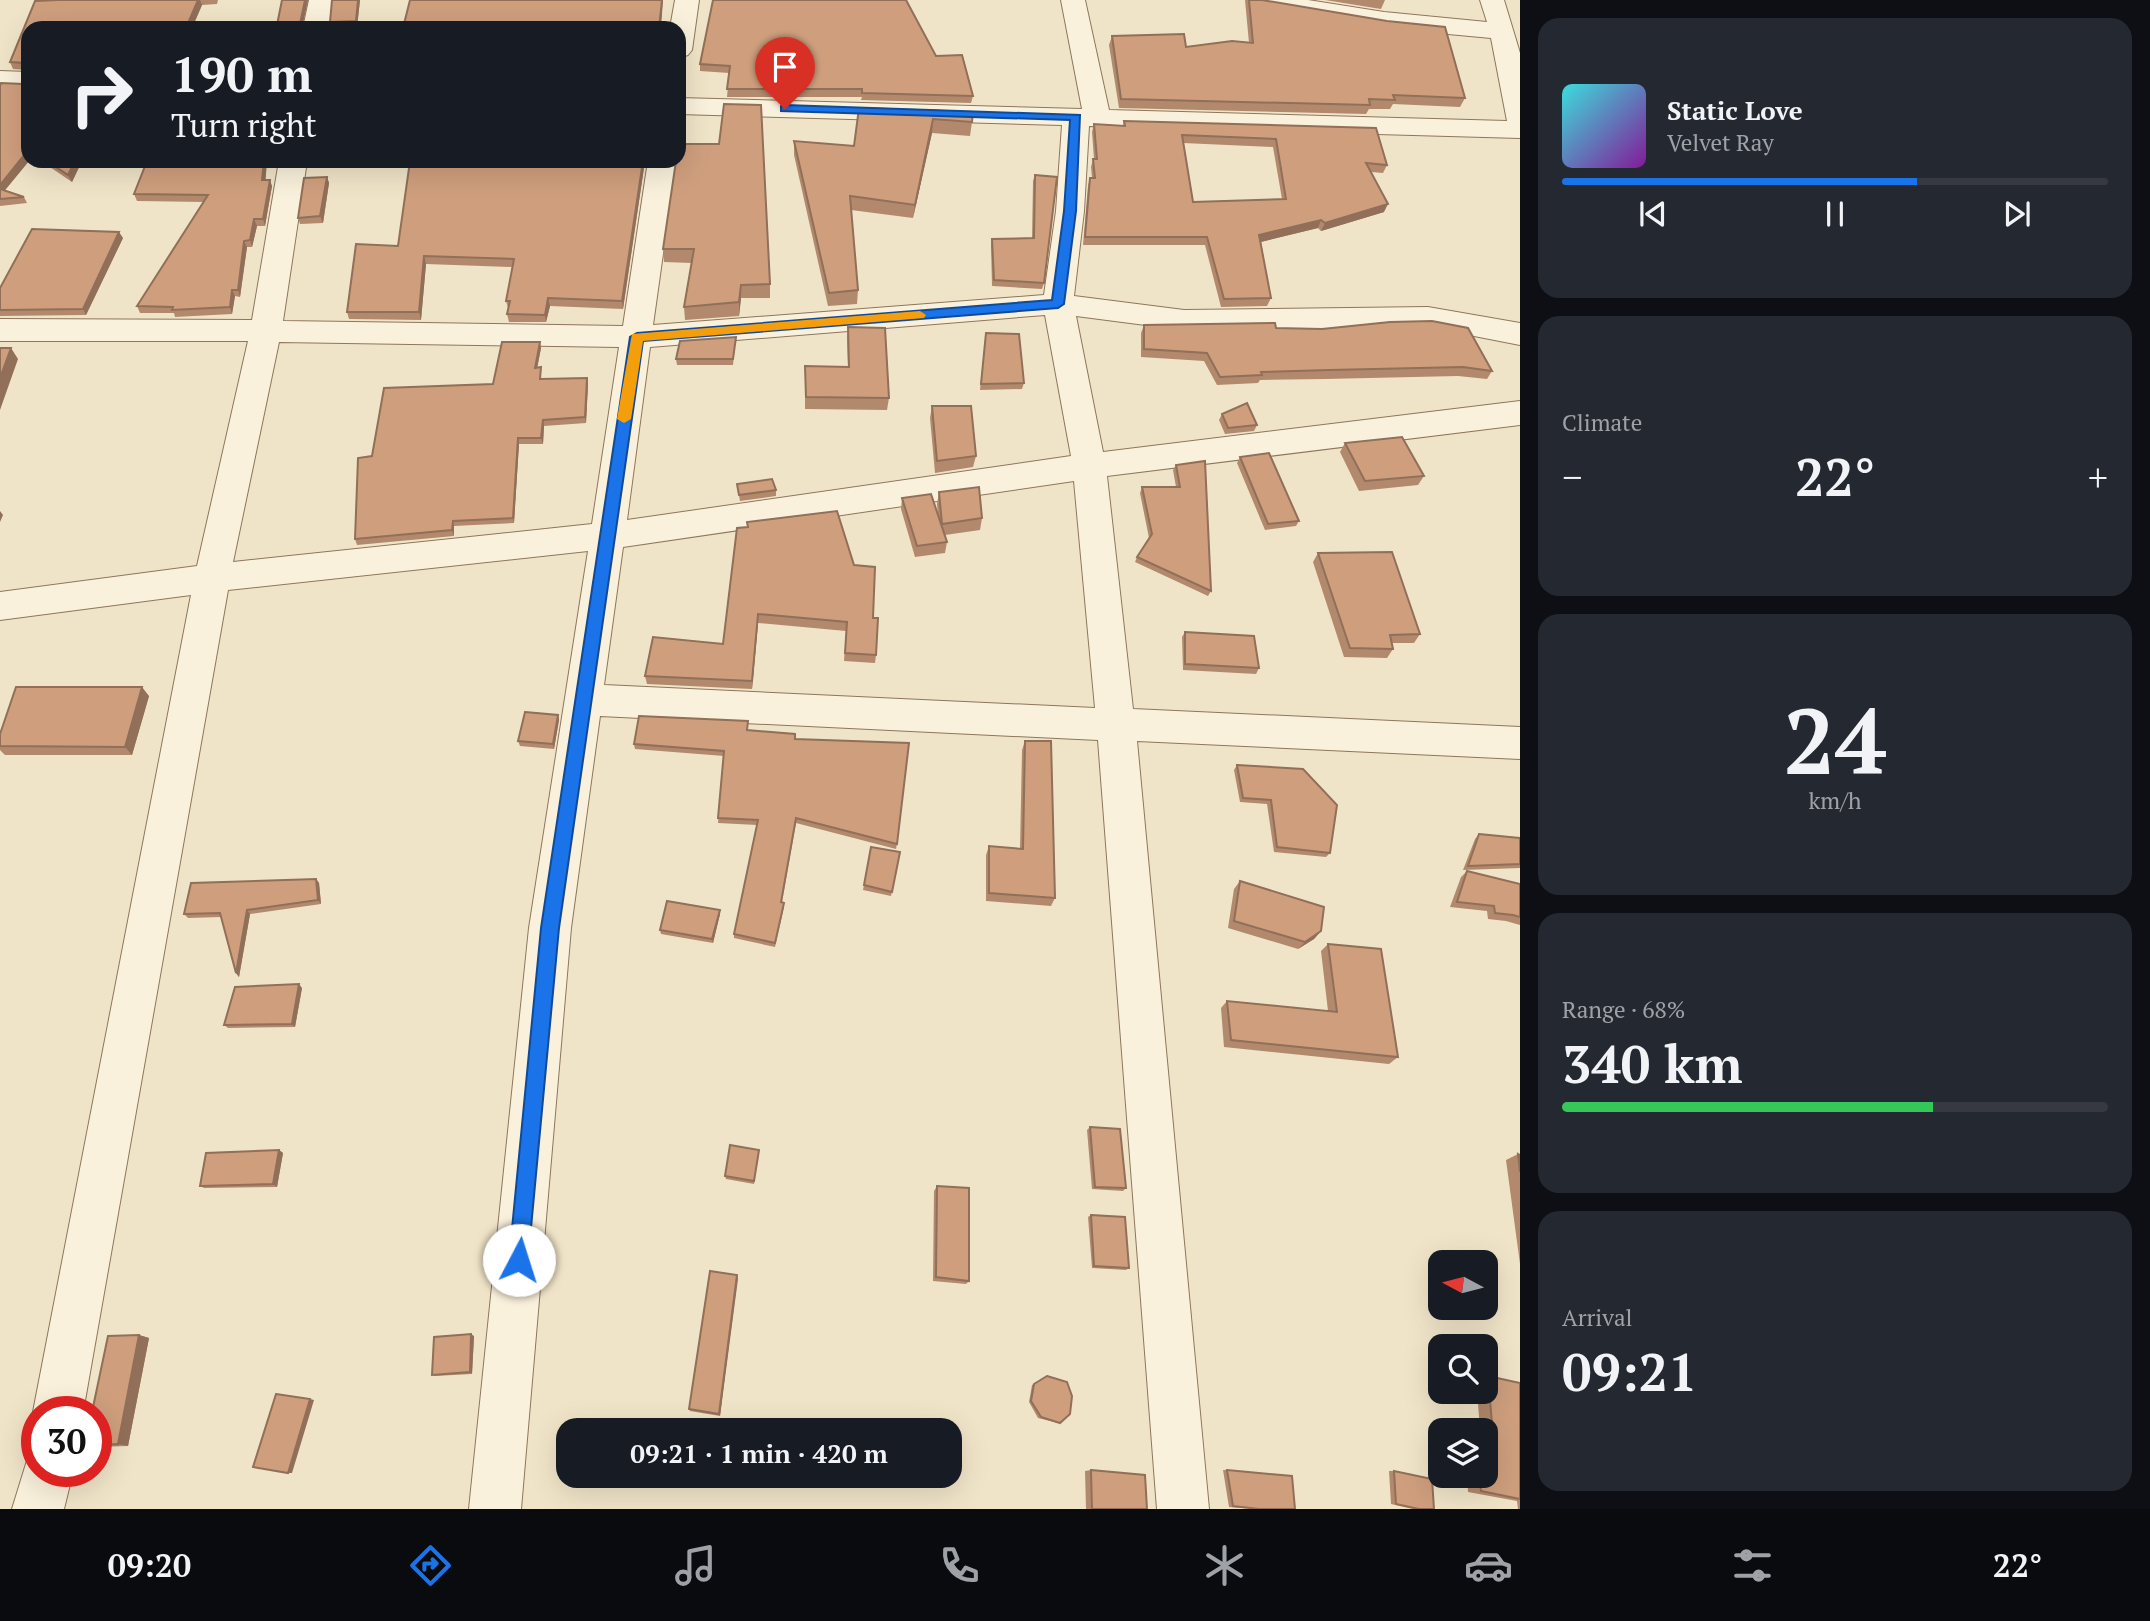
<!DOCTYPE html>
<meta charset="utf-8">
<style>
:root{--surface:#171b24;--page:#242831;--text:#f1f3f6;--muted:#9ea1a6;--line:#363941;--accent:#1a73e8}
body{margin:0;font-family:"PT Serif",serif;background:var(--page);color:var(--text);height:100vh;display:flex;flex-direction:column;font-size:26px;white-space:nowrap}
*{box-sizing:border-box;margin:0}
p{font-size:23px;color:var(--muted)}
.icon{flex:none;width:38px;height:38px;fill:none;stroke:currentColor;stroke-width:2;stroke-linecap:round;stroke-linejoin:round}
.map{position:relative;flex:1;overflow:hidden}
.sheet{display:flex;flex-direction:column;gap:18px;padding:18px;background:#0d0f14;width:630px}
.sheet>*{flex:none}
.hud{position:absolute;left:21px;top:21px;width:665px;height:147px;border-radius:21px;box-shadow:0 7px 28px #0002;background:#171b24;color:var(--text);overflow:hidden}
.needle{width:46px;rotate:277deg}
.buttons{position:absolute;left:1428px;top:1250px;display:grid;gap:14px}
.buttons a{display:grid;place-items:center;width:70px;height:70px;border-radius:14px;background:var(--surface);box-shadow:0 7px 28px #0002;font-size:35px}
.speed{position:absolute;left:21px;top:1396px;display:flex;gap:14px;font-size:35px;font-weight:700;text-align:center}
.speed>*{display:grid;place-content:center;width:91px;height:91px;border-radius:50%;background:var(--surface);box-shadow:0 7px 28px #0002;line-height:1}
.speed .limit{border:10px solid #d22;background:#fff;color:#111}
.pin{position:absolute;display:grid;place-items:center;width:60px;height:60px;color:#fff;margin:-72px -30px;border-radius:50% 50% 50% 0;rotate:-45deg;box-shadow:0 0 7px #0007}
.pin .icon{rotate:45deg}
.me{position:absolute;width:77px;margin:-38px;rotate:5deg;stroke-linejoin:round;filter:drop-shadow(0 0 5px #0008)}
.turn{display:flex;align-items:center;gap:24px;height:147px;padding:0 35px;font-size:32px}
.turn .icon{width:91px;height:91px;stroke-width:2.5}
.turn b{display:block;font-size:49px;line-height:60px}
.big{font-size:52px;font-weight:800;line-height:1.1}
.sheet .tile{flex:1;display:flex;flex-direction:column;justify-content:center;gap:10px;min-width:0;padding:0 24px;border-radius:21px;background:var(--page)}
.sheet .dial{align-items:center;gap:0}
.dial b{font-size:91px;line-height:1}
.song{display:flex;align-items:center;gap:21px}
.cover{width:84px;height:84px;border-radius:10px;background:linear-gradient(135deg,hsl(180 70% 55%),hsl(290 70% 35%))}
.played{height:7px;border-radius:4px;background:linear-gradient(90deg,var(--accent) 65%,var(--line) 65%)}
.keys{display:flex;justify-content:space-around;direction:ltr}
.heat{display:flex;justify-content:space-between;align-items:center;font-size:38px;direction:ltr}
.charge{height:10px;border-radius:5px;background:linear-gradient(90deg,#34c759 68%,var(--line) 0)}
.trip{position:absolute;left:556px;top:1418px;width:406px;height:70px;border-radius:21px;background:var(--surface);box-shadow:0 7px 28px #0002;font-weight:800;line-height:70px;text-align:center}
.tabs{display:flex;height:112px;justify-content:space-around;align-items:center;background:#090b0e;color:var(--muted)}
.tabs .icon{width:49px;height:49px}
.tabs .active{color:var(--accent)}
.tabs b{font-size:32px;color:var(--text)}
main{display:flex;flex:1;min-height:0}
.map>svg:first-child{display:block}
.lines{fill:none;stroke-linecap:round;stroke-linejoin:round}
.street-casing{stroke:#8d765c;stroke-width:2}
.street{fill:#faf1dc;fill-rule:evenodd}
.wall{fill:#b2896c;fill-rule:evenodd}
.shaded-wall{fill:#916f58}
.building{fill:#cf9f7d;stroke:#916f58;stroke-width:2;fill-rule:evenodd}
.route{fill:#1a73e8;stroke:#114b97;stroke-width:2}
.slow{fill:#f59e0b}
</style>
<main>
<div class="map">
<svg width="1520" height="1509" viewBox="0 0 1520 1509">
<rect width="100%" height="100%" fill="#f0e4c8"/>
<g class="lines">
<g class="street-casing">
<path id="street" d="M309 0H333L329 28H303Z
M675 0H699L692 50 688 55 679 58V28H670Z
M1061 0H1085L1109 110 1507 121 1491 38 1384 28 1262 7 1253 5 1250 0H1308L1384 12 1487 22 1480 0H1504L1520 53V138L1089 126 1084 211 1074 296 1184 310 1428 307 1520 323V345L1428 327 1184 330 1076 316 1103 452 1520 401V425L1107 476 1133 709 1520 727V759L1137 741 1209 1509H1157L1098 740 600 716 571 928 521 1509H469L529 928 588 551 228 590 83 1412H37V1422L33 1412 191 595 0 620V592L197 566 248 341H0V319L252 320 279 161H307L283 321 623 326 648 161H676L653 325 1044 295 1056 211 1062 125 679 114V98L1082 109ZM1045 315 1071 456 627 520 650 347ZM279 342 619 347 592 524 233 562ZM1074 481 1095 708 604 685 623 547Z
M0 71 28 72V88L0 87Z
M37 1450V1472H73L64 1509H12L29 1454Z"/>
</g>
<use href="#street" class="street"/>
</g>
<path class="wall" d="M59 0H218L217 4 202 5 192 28H28L29 161 5 190 24 197 27 203 0 206V86L1 83 24 84 27 81V70L13 69 10 62 35 1Z
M308 0 302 28H278L277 25Z
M332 0H360L357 27 331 28 330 22Z
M1245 0H1262L1465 98 1460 107 1393 104 1390 109H1369L1366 114 1119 108 1109 45 1112 36 1186 47 1249 43Z
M1325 0H1385L1381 9Z
M936 56 973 96 971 103 861 100 862 97H727L729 73 700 71V64Z
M859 108 972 122 970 136 932 133 913 218 851 210 858 290 857 304 828 306 794 155V141L854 146Z
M1124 121 1376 128 1387 165 1383 173 1371 172 1384 212 1321 231 1318 228 1261 242 1271 298 1267 306 1221 307 1205 245H1083L1088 186 1090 178H1092L1091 167 1093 159H1094L1092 132 1094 124 1123 126ZM1183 143 1273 147 1282 199 1193 202Z
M41 161H82L72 182Z
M147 161H267L265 180 272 186 265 226H257L252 247H247L240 297 235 296 232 314 175 317 174 313H140L137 306 204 202 137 201 134 194Z
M410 161H645L623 309 550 306 546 322H509L507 314 508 308 506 301 512 267 426 264 421 320 349 319 347 312 398 246Z
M676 161 770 284V298H741L739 316 685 320 684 307 692 263 664 262 663 249Z
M1035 175 1044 283 1042 289 992 286 991 245 992 239 1032 238 1033 181Z
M327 177 329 183 323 223 300 224 298 218Z
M123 238 86 315 0 316V288Z
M1144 325 1276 328 1492 371 1487 379 1458 376 1325 379 1260 380 1258 383 1217 385 1204 361 1141 357V333Z
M848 327 889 398 887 410 805 409V366L848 367 847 339Z
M736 337 733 365H677L676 359Z
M985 339 1024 383 1022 389 980 390Z
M541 348 537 368 541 367V379L587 378 588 384 586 423 544 426 543 444H519L514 523 454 526V536L357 545 355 539 372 456 493 384Z
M932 406 976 456 973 467 935 473 930 418Z
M1222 414 1257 425 1254 431 1225 434 1219 420Z
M1345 443 1424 476 1418 485 1359 491 1340 452Z
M1240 457 1299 521 1296 526 1265 530 1237 463Z
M1176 465 1211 591 1208 596 1135 562 1137 557 1149 538 1140 493 1142 487H1176L1173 470Z
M737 484 776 490V496L740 501Z
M939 492 982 518 980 530 945 535 947 542 945 553 915 557 901 509 902 498 938 516 937 504Z
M747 522 854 565 873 618 876 655 875 663 844 661 846 631 758 623 752 689 647 684 645 676 723 644 747 527Z
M1318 553 1420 634 1414 643H1392L1393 649 1387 658 1344 657 1313 562Z
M1185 632 1259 668 1256 674 1183 670 1182 637Z
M149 696 132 755H5L0 750V752V734Z
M558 715 559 720 554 749 520 746 518 741Z
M748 730 795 739 897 844 896 849 796 823 782 902 784 903V907L775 947 734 938V934L757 825 718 823 724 756 635 749 634 744Z
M1025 741 1055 898 1051 906 986 901V855L989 846 1020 849 1022 750Z
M1237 765 1330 853 1326 857 1274 852 1267 804 1240 802 1234 770Z
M1479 834 1520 838V868L1463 870 1475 839Z
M871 847 900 852 891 896 863 890Z
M1467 871 1520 884V925L1506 921 1488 919 1487 911 1450 907 1461 877Z
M316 879 319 883 321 904 250 914 239 977 236 973 221 917 188 918 184 914Z
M1240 881 1321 931 1314 939 1298 949 1228 928 1234 889Z
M720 914 713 943 661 934 660 930Z
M1328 944 1398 1057 1389 1064 1224 1047 1221 1008 1227 1001 1328 1011 1321 951Z
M302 988 295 1027 228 1028 224 1025Z
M1090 1127 1126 1188 1123 1191 1092 1189 1087 1130Z
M279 1150 283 1153 277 1187 204 1188 200 1186Z
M759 1152 754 1184 726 1179 725 1176Z
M1518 1154 1520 1155V1264L1506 1160Z
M937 1186 969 1281 966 1284 933 1281 934 1191Z
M1091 1215 1129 1268 1126 1270 1092 1268 1088 1217Z
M737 1275 720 1416 690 1411 689 1409Z
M139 1335 149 1338 128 1446 96 1447V1412Z
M474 1336 472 1374 435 1376 432 1375Z
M1047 1376 1060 1423H1058L1038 1418 1029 1402 1032 1385Z
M1488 1376 1520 1383V1509H1518L1517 1501 1468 1492 1467 1475H1486V1430H1480L1477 1391H1486V1377Z
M1091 1470 1147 1509H1086L1085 1471Z
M1223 1470H1227L1253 1509 1229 1507Z
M1389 1471H1394L1434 1509H1413L1391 1504Z"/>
<path class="shaded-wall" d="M198 0H200L202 5 192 28H186Z
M305 0H308L302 28H301L300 24Z
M358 0H360L357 27 356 21Z
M662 0H663L661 28H659Z
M933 119 932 133 913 218 915 205Z
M28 150 29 161 1 195 0 192V185Z
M75 161H82L72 182 68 175Z
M264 161H267L265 187 262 180Z
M643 161H645L623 309 622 301Z
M327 177 329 183 323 223 320 216Z
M270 180 272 186 265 226 263 219Z
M1388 204 1384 212 1321 231 1325 223Z
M254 219 257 226 252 247 250 240Z
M1321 220 1318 228 1256 243 1259 235Z
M119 232 123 238 86 315 83 309Z
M244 241 247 247 240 297 238 290Z
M424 256 426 264 421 320 419 312Z
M741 285V298L739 316V302Z
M232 290 235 296 232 314 230 307Z
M548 298 550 306 546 322 545 315Z
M540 342 541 348 536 374 535 368Z
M11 348 18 359 0 410V378Z
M587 378 588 384 586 423 585 417Z
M543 420 544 426 543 444 541 438Z
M518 438 519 444 514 523 513 518Z
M0 511 3 515 0 522Z
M453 521 454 526V536L452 530Z
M758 614V623L752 689V681Z
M142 687 149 696 132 755 125 747Z
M558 715 559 720 554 749 553 744Z
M316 879 319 883 321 904 318 900Z
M247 910 250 914 239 977 236 973Z
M720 910V914L713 943 712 939Z
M1321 931 1314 939 1298 949 1305 942Z
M299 984 302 988 295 1027 292 1024Z
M279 1150 283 1153 277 1187 273 1184Z
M737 1275 738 1279 720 1416 719 1414Z
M471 1334 474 1336 472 1374 470 1372Z
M139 1335 149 1338 128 1446 118 1444Z
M310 1399 314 1400 292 1473H288Z"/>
<path class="building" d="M59 0H198L186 28H28V150L0 185V86L1 83 24 84 27 81 26 63 10 62 35 1Z
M282 0H305L300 24 277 25Z
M332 0H358L356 21 330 22Z
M410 0H662L659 28H403Z
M713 0H906L936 56 962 55 973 96 862 93V89H727L730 66 700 64Z
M1249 0H1262L1387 21 1445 27 1465 98 1393 95 1395 100 1369 99 1370 105 1121 99 1112 36 1184 34 1186 47 1232 41 1253 43Z
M724 104 761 105 770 284 741 285 739 302 684 307 694 249H663L676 161H679V144H719Z
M859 108 973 112 972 122 933 119 915 205 850 196 858 290 829 293 794 141 854 146Z
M1124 121 1376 128 1387 165 1366 163 1388 204 1325 223 1321 220 1259 235 1271 298 1224 299 1207 237H1085L1090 178H1095L1093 159H1097L1094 124 1125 126ZM1182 135 1276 139 1286 199 1193 202Z
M47 161H75L68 175Z
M147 161H264L262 180H270L263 219H254L250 240 244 241 238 290H232L230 307 172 310 173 307 137 306 208 195 134 194Z
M410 161H643L622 301 548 298 545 315 507 314 510 301H506L514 259 424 256 419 312H347L356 244 398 246Z
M1035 175 1057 177 1044 283 994 280 992 239 1034 238Z
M327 177 320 216 298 218 304 178Z
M0 189 24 197 0 199Z
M32 229 119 232 83 309 0 310V288Z
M1432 321 1468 328 1492 371 1463 367 1329 370 1261 372 1262 375 1220 377 1207 353 1144 349V325L1275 323 1276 328 1322 329 1390 322Z
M848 327 885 328 889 398 806 397 805 366 849 367Z
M986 333 1019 334 1024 383 981 384Z
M736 337 733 359H676L680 341Z
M502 342H540L535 368 541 367 540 379 587 378 585 417 543 420 541 438H518L513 518 453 521 452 530 355 539 358 458 372 456 384 388 493 384Z
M0 348H11L0 378Z
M1247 403 1257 425 1228 428 1222 414Z
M932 406H971L976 456 937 461Z
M1402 437 1424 476 1365 481 1345 443Z
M1269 453 1299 521 1268 524 1240 457Z
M1205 461 1211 591 1137 557 1152 534 1142 487H1180L1176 465Z
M772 479 776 490 739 495 737 484Z
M979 487 982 518 942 524 939 492Z
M931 494 947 542 917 546 902 498Z
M837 511 854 565 875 567 873 618H878L876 655 845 653 847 622 758 614 752 681 645 676 653 637 723 644 737 528 748 527 747 522Z
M1392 552 1420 634 1390 635 1393 649 1350 648 1318 553Z
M1185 632 1254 636 1259 668 1185 664Z
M16 687H142L125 747 0 746V734Z
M525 712 558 715 553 744 518 741Z
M639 716 748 721 747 730 795 734V739L909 743 897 844 796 818 781 902 784 903 775 943 734 934 758 820 718 818 724 751 634 744Z
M1025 741H1051L1055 898 989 893V846L1023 849Z
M1237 765 1303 769 1337 805 1330 853 1277 847 1271 800 1243 798Z
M1479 834 1520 838V864L1468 866Z
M871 847 900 852 892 892 864 885Z
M1467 871 1520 884V917L1513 915 1495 913 1494 906 1457 902Z
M316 879 318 900 247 910 236 973 220 913 184 914 191 883Z
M1240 881 1324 907 1321 931 1305 942 1234 921Z
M667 901 720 910 712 939 660 930Z
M1328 944 1381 949 1398 1057 1231 1040 1227 1001 1337 1012Z
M299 984 292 1024 224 1025 235 987Z
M1090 1127 1120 1129 1126 1188 1095 1187Z
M730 1145 759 1150 754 1181 725 1176Z
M279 1150 273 1184 200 1186 206 1153Z
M1518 1154 1520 1155V1172Z
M937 1186 969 1188V1281L936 1277Z
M1091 1215 1125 1217 1129 1268 1094 1266Z
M710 1271 737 1275 719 1414 689 1409Z
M471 1334 470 1372 432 1375 434 1337Z
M139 1335 118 1444 96 1445V1412H92L108 1336Z
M1047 1376 1067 1382 1072 1396 1070 1414 1060 1423 1041 1417 1031 1401 1034 1384Z
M1488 1376 1520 1383V1499L1481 1491 1479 1475H1486V1447L1494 1448Z
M276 1394 310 1399 288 1473 253 1467Z
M1091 1470 1145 1475 1147 1509H1092Z
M1227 1470 1292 1476 1295 1509H1259L1233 1506Z
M1394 1471 1432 1479 1434 1509H1419L1396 1504Z"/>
<path class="route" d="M785 105 1080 115 1076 211 1064 304 1058 308 643 341 559 928 528 1260 525 1267 519 1270 512 1267 509 1260 541 928 630 337 637 333 1052 300 1064 211 1070 120 781 111V106Z"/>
<path class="slow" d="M920 311 926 315 924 318 643 341 631 419 624 423 617 419 632 334Z"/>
</svg>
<div class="buttons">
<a><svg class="needle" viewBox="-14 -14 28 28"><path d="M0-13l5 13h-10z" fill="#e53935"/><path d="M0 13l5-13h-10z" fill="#9ea1a6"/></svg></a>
<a><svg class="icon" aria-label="search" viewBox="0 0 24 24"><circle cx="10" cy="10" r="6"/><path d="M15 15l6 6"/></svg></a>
<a><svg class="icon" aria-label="layers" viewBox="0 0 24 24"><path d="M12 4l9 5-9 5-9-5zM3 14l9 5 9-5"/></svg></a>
</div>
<div class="speed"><div class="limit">30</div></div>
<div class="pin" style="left:785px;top:109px;background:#d93025"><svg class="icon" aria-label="arrive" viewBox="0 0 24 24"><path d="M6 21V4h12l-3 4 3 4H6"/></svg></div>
<svg class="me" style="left:519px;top:1260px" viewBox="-20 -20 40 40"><circle r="19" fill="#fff"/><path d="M0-13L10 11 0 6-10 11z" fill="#1a73e8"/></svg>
<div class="trip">09:21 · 1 min · 420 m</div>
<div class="hud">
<div class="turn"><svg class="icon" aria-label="right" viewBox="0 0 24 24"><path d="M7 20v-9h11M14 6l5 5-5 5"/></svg><div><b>190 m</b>Turn right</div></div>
</div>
</div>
<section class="sheet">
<div class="tile">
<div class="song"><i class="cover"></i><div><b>Static Love</b><p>Velvet Ray</p></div></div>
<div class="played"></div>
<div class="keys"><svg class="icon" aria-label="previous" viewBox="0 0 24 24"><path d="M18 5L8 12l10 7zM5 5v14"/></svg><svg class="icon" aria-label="pause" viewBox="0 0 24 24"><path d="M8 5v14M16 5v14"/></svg><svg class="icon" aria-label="next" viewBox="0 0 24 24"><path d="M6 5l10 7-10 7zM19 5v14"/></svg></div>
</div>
<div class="tile"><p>Climate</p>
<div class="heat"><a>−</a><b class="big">22°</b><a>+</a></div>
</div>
<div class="tile dial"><b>24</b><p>km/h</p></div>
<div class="tile"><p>Range · 68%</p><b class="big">340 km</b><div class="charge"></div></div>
<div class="tile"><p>Arrival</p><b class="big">09:21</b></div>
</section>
</main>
<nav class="tabs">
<b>09:20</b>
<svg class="icon active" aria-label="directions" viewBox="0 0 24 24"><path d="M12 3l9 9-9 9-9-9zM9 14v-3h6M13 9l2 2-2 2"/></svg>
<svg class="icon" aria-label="music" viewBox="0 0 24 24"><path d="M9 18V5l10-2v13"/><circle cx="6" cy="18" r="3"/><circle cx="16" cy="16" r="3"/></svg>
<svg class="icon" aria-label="phone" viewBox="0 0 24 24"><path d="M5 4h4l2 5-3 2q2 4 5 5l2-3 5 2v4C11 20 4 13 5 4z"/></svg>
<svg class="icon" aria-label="climate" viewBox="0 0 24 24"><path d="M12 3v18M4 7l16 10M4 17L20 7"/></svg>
<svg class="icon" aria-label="car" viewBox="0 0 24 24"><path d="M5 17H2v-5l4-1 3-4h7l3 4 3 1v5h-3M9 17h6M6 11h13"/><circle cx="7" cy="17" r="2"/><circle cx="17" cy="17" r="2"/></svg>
<svg class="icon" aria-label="filters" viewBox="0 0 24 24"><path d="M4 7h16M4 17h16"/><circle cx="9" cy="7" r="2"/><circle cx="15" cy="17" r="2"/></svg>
<b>22°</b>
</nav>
